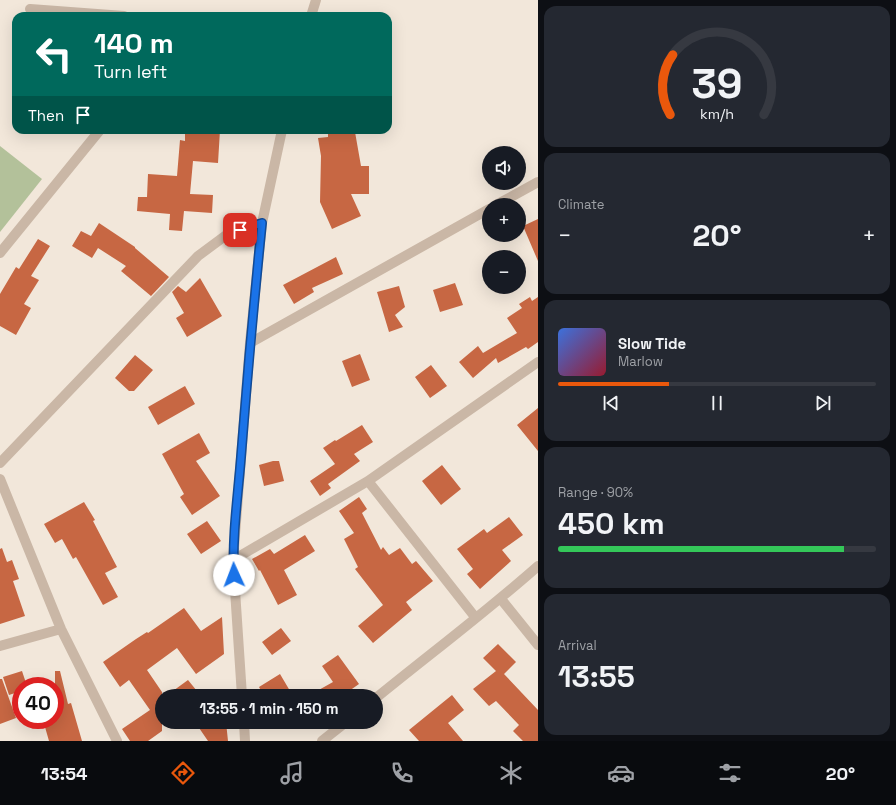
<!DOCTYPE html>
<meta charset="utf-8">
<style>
:root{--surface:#171b24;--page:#242831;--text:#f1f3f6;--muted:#9ea1a6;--line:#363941;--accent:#ea580c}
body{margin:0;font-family:"Space Grotesk",sans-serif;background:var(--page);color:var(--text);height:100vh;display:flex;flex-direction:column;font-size:15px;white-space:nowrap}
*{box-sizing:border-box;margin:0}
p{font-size:13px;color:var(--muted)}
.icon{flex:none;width:22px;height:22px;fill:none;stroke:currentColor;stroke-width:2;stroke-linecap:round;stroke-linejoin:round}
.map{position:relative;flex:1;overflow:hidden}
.details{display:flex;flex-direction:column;gap:6px;padding:6px;background:#0d0f14;width:358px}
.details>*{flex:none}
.banner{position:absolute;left:12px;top:12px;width:380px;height:122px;border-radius:12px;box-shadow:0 4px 16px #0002;background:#00695c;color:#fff;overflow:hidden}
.tools{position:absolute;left:482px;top:146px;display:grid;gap:8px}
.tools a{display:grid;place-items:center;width:44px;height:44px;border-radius:50%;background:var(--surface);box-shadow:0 4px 16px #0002;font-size:20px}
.speed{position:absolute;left:12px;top:677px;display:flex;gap:8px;font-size:20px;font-weight:700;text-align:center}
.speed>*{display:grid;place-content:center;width:52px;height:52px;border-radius:50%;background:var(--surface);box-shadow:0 4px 16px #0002;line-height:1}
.speed .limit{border:6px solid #d22;background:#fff;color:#111}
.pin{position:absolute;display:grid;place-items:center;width:34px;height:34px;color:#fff;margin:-17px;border-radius:8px;box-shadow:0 2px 6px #0006}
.me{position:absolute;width:44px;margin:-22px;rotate:358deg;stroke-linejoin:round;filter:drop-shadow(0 0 3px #0008)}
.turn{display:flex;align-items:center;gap:14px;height:84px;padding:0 16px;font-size:18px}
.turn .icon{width:52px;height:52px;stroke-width:2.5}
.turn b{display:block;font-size:28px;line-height:34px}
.then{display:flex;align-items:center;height:38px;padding:0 16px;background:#0003;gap:8px;font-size:15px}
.big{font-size:30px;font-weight:600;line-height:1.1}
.details .widget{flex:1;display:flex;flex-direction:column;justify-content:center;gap:6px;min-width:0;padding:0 14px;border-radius:12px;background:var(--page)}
.details .dial{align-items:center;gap:0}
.dial svg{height:104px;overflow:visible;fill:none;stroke:var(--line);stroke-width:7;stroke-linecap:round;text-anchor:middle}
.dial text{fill:var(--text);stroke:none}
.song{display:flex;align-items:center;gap:12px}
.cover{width:48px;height:48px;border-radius:6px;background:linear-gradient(135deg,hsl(220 70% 55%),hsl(350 70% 35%))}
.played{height:4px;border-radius:2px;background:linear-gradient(90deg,var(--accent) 35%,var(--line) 35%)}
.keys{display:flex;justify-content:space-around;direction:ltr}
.heat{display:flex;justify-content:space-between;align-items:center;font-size:22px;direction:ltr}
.charge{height:6px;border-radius:3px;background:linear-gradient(90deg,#34c759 90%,var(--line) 0)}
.trip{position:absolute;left:155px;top:689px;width:228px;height:40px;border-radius:20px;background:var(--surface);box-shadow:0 4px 16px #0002;font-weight:600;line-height:40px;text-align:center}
.dock{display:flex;height:64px;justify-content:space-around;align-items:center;background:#090b0e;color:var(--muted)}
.dock .icon{width:28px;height:28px}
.dock .active{color:var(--accent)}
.dock b{font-size:18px;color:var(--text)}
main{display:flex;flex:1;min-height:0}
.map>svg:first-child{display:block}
.green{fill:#b3c19a}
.building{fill:#c76743}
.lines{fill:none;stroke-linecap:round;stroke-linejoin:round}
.minor{stroke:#cab7a6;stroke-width:10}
.tertiary{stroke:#cab7a6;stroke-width:10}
.route-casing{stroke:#114b97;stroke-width:10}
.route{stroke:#1a73e8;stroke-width:7}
</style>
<main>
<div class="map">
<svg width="538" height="741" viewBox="0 0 538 741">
<rect width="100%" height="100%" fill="#f2e7da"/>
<path class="green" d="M0 146 42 179 0 232Z"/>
<path class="building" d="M185 130H220L218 163 193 161 190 194 213 195 212 213 184 211 182 231 169 230 170 214 137 211 138 197H147L148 174 177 176 180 140 185 141Z
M328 130H348V133L355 132 361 166H369V194H351L361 216 332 229 320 202 321 156 318 138 328 137Z
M538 219V261L523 226Z
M99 223 135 247V248L169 277 151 296 121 271 126 266 98 248 92 258 72 246 81 231 91 236Z
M38 239 50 246 31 276 39 280 24 304 31 308 16 335 0 326V294L16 267 19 269Z
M336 257 343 274 312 288 314 292 294 304 283 285Z
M200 278 222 316 187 337 176 318 184 313 172 292 178 286 186 292Z
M455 283 463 305 440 312 433 290Z
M399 286 405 307 395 315 403 327 389 332 377 292Z
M530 297 532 301 538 297V342L528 349 526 347 498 363 496 358 473 378 459 362 478 346 483 353 517 333 507 318 522 308 519 304Z
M360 354 370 380 352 387 342 361Z
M135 355 153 370 134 391H129L115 378Z
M431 365 447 386 430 398 415 377Z
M185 386 195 404 158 425 148 407Z
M538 408V451L517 425Z
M362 425 373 442 354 454 360 461 328 484 331 488 320 496 310 481 335 464 323 448 335 440 336 441Z
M199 433 210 453 196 461 220 496 192 515 180 497 184 494 162 454Z
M273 461H279L284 481 264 486 259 465Z
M442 465 461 489 441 505 422 481Z
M359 497 367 509 362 513 381 550 383 547 389 555 400 548 412 564 416 561 433 581 406 602 412 610 373 643 358 626 383 605 355 569 358 567 344 539 354 533 339 511Z
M84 502 95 520 93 521 117 567 105 573 118 597 103 605 76 557 73 559 62 539 55 543 44 524Z
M509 517 523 535 502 550 511 561 480 589 467 574 473 569 457 549 484 529 487 533Z
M207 521 221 541 201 554 187 534Z
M305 535 315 551 284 570 297 595 278 605 260 570 259 571 252 559 270 549 274 554Z
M2 548 7 562 12 560 19 579 13 581 25 616 0 624V549Z
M184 608 201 631 222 617 224 654 196 674 177 648 147 670 162 692V731L148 741H130L122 729 150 710 129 680 120 687 103 662 136 639 147 632 148 633Z
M281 628 291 641 272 655 262 642Z
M498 644 516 662 504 674 538 710V741H523L513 731 519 725 496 701 489 706 473 689 496 671 483 658Z
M338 655 359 684 342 696H308L333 682 322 666Z
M22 671 27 686H21V691L9 695 3 677Z
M55 671H60L68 704 71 703 82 741H49L43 720H55Z
M280 674 293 696H264L259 687Z
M0 679H2L16 718 0 724Z
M188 680 201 696H166Z
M452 695 464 710 448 723 463 741H419L409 730Z
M195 722H226L228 741H208Z"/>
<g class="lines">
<path class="minor" d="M30 9 124 16
M496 205 538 182
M0 253 100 130
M250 343 489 209
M0 463 198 256 229 233 262 223
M0 479 61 629 117 741
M368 481 475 617
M233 560 368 481 538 362
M501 599 538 645
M0 646 61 629
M376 698C430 654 486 612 538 566
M322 741 346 722"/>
<path class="tertiary" d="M311 16 316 0
M242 696 233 560 250 343 262 223 282 130
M244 722 245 741"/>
</g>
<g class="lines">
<g class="route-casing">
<path id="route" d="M234 575C232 536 238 495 241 457 247 379 254 301 262 223L240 230"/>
</g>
<use href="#route" class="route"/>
</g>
</svg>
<div class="tools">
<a><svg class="icon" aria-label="sound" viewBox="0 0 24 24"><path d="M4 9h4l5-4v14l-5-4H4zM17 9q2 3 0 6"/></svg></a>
<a>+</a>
<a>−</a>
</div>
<div class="speed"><div class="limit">40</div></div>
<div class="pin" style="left:240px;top:230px;background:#d93025"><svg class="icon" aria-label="arrive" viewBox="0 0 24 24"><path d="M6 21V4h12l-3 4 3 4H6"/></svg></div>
<svg class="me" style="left:234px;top:575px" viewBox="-20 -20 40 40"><circle r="19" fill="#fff"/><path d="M0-13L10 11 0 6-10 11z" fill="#1a73e8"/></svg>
<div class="trip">13:55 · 1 min · 150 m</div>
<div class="banner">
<div class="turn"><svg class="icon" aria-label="left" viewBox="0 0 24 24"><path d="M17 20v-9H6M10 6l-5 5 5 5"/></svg><div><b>140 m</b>Turn left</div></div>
<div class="then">Then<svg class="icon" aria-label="arrive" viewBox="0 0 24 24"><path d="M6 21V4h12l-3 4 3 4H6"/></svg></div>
</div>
</div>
<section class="details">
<div class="widget dial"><svg viewBox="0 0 100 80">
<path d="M14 69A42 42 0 1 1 86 69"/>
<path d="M14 69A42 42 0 0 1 16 23" stroke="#ea580c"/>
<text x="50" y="56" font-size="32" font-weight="700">39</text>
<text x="50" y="72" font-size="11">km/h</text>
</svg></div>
<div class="widget"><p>Climate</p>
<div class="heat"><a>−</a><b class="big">20°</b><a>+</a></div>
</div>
<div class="widget">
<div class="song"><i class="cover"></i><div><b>Slow Tide</b><p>Marlow</p></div></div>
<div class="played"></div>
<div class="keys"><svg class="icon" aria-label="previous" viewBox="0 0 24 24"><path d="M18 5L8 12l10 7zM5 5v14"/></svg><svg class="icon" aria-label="pause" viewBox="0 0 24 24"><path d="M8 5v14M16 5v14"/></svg><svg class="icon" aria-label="next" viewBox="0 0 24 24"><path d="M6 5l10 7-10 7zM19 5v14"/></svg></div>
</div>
<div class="widget"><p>Range · 90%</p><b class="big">450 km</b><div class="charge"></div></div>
<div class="widget"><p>Arrival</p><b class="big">13:55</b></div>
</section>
</main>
<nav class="dock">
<b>13:54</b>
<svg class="icon active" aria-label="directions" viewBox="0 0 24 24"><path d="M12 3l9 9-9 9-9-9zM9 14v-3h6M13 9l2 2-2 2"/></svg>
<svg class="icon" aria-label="music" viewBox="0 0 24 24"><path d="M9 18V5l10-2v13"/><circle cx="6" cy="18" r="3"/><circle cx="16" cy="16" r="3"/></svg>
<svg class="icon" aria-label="phone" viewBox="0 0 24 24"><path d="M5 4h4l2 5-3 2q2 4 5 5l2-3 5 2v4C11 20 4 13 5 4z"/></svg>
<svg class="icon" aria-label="climate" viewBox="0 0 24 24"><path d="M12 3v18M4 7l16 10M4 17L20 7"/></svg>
<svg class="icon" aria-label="car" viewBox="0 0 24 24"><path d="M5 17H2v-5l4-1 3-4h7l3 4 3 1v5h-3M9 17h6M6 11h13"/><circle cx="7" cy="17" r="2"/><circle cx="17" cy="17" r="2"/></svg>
<svg class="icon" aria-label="filters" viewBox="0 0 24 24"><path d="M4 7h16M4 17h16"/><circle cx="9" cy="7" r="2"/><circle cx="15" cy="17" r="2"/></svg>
<b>20°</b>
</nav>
